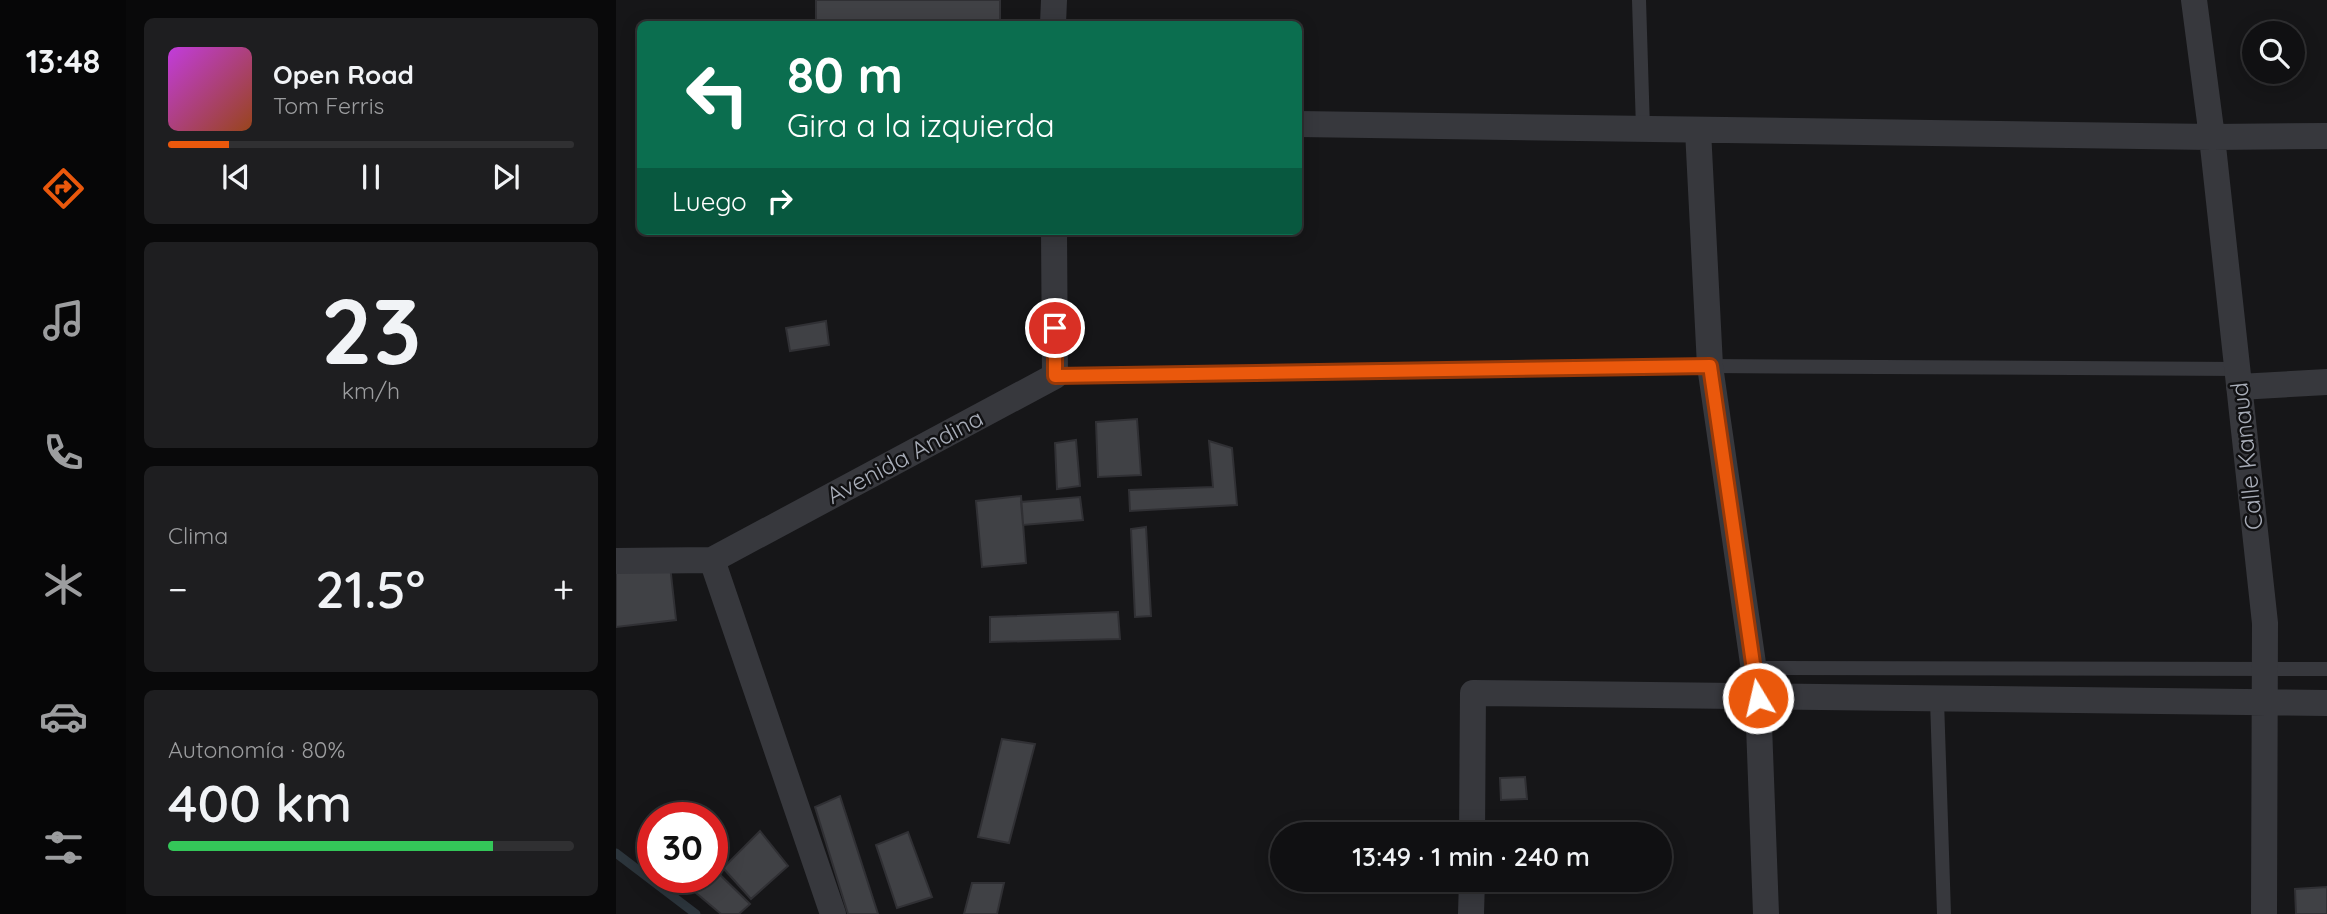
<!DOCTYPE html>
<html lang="es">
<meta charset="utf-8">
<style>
:root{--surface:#101012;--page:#1e1e20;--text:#f1f3f6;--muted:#9c9d9f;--line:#303032;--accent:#ea580c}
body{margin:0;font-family:Quicksand,sans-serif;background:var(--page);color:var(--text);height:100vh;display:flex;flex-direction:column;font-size:26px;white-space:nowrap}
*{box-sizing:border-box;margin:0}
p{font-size:23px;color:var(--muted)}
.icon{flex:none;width:38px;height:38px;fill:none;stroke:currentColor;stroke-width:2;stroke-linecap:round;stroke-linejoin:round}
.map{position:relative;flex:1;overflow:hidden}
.sheet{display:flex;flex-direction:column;gap:18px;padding:18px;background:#09090a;width:490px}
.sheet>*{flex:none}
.guide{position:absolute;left:21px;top:21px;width:665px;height:214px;border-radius:10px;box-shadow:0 4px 18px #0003,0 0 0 2px var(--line);background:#0b6e4f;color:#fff;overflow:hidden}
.buttons{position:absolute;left:1626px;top:21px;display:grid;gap:14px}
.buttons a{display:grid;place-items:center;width:63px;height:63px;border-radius:50%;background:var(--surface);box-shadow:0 4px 18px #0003,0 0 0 2px var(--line);font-size:35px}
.speed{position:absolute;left:21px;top:802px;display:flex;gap:14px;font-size:35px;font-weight:700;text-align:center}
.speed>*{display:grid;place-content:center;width:91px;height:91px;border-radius:50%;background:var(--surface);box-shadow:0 4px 18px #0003,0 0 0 2px var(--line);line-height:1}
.speed .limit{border:10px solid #d22;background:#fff;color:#111}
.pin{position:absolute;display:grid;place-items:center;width:60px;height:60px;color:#fff;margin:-30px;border:4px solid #fff;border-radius:50%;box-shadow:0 2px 7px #0007}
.me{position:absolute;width:77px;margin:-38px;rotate:351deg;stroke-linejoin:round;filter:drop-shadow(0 0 5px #0008)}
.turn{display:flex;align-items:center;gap:24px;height:147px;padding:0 35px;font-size:32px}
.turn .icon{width:91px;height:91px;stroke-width:2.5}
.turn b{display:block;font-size:49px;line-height:60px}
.then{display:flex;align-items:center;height:66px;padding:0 35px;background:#0003;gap:14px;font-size:26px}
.big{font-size:52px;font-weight:600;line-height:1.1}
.sheet .card{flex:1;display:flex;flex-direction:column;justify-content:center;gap:10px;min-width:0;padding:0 24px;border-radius:10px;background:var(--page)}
.sheet .dial{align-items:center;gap:0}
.dial b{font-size:91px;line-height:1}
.song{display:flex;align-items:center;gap:21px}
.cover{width:84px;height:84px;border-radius:10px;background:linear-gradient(135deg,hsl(290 70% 55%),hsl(20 70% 35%))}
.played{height:7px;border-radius:4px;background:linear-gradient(90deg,var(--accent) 15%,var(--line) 15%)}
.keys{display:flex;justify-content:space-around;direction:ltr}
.heat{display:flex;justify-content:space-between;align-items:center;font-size:38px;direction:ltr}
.charge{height:10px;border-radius:5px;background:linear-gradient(90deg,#34c759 80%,var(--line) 0)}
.trip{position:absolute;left:654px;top:822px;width:402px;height:70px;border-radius:35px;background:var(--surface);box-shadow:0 4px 18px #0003,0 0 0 2px var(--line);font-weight:600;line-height:70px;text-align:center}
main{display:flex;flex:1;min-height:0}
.tab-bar{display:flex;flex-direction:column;width:126px;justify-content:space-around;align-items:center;background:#060607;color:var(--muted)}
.tab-bar .icon{width:49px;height:49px}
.tab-bar .on{color:var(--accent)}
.tab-bar b{font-size:32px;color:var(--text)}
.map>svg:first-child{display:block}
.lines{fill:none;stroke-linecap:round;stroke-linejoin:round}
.stream{stroke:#2c353c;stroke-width:9}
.building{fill:#404145;stroke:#303034;stroke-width:2}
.service{stroke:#37383d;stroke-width:14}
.minor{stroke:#37383d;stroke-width:26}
.route-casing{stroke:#983908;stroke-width:18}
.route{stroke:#ea580c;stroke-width:12}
.labels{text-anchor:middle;stroke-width:5;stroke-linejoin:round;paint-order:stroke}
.street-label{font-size:24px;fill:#a8adb8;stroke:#111113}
</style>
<main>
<nav class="tab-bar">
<b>13:48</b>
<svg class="icon on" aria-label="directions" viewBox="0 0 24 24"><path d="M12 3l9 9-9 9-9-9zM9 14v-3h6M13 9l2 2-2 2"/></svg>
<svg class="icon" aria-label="music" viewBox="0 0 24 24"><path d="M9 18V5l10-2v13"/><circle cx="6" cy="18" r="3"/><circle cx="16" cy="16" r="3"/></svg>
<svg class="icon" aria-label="phone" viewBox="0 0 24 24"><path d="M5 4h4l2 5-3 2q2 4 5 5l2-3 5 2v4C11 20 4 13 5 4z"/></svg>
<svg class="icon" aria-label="climate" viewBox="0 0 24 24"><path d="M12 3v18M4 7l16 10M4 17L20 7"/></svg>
<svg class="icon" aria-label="car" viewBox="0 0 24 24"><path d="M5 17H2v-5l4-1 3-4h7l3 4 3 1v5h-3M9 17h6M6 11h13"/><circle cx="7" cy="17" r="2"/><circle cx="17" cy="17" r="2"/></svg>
<svg class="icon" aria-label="filters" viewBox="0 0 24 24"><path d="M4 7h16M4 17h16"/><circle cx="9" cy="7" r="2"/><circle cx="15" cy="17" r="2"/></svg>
</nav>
<section class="sheet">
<div class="card">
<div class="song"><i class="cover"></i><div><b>Open Road</b><p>Tom Ferris</p></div></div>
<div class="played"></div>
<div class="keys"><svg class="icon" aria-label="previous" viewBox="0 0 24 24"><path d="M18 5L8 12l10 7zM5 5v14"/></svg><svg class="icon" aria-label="pause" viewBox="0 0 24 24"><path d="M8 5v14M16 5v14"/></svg><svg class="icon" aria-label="next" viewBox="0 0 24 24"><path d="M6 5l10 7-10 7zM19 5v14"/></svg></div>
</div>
<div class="card dial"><b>23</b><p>km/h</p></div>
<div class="card"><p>Clima</p>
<div class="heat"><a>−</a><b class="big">21.5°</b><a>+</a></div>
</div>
<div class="card"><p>Autonomía · 80%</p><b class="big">400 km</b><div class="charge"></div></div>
</section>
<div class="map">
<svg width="1711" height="914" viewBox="0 0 1711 914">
<rect width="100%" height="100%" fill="#161618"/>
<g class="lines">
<path class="stream" d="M0 853 80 914"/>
</g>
<path class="building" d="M200 0H384V24H200Z
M210 321 213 345 174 351 170 328Z
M521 419 525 475 482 477 480 422Z
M460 440 464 486 441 489 439 443Z
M593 441 616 448 621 505 514 511 513 490 597 487Z
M405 496 410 563 366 567 360 501Z
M464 497 467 520 407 525 405 502Z
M530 527 535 616 519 617 515 529Z
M53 556 60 620 0 627V561Z
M502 612 504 639 374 642V617Z
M386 739 419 744 393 843 362 837Z
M909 777 911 799 885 800 884 778Z
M224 796 262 914H232L199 807Z
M144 831 172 866 135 899 107 868Z
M292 832 316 897 281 908 260 845Z
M96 867 134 904 123 914H105L66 881 72 877H96Z
M356 883H388L381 914H348Z
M1711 887V914H1680L1679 889Z"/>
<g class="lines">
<path class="service" d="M1023 0 1027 129
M439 376 1094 366 1622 369
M1138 668 1711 669
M1321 700 1328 914"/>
<path class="minor" d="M1578 0 1596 137 1649 623 1648 914
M437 24 438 0
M682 124 1596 137 1711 136
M1082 130 1094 366 1142 698 1150 914
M1623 387 1711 382
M96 560 217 914
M0 561 96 560 439 376 438 231
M856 835 857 693 1711 703
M855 914 856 880"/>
</g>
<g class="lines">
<g class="route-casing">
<path id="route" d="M439 328V376L1094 366 1142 698"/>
</g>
<use href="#route" class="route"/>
</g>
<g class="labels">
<g class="street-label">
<text transform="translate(1631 456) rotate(-96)" y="8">Calle Kanaud</text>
<text transform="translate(289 457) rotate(-28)" y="8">Avenida Andina</text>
</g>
</g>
</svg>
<div class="buttons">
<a><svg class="icon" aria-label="search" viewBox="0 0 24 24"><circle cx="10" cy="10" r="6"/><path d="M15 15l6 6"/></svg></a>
</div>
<div class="speed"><div class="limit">30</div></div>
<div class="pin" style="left:439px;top:328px;background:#d93025"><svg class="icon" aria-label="arrive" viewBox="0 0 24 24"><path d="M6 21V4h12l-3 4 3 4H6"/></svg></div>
<svg class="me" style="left:1142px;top:698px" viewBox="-20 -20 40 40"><circle r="17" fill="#ea580c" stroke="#fff" stroke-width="3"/><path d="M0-11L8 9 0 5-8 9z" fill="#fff"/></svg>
<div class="trip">13:49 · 1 min · 240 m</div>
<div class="guide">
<div class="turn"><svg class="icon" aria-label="left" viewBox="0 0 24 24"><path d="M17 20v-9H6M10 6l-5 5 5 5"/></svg><div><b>80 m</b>Gira a la izquierda</div></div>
<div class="then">Luego<svg class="icon" aria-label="right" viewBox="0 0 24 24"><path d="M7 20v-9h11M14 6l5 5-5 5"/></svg></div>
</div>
</div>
</main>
